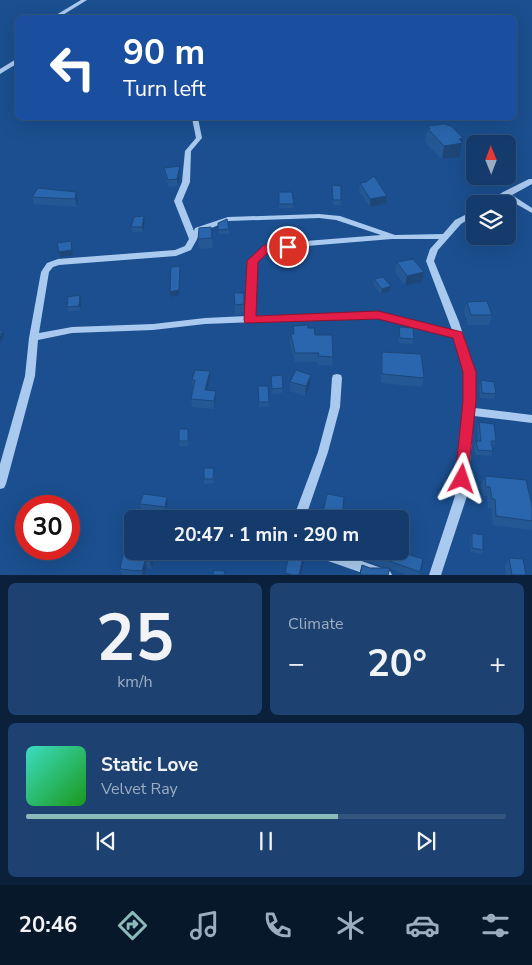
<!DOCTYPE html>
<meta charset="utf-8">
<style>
:root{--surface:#143b6b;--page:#1d4271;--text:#f1f3f6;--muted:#9dadc1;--line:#33557e;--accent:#8bbbb9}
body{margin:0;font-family:"Nunito Sans",sans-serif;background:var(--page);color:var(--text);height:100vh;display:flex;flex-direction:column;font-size:19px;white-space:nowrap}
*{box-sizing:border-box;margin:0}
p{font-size:16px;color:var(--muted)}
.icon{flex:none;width:28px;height:28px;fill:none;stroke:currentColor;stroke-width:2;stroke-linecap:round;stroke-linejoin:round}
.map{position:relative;height:575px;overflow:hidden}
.panel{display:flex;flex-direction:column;gap:8px;padding:8px;background:#0b203b;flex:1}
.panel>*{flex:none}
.banner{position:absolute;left:15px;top:15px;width:502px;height:105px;border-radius:8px;box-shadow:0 5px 20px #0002,0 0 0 1px var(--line);background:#1a4fa0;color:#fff;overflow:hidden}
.needle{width:32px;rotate:359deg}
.buttons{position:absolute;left:466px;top:135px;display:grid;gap:10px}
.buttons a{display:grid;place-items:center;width:50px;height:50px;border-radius:8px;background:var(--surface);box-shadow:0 5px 20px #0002,0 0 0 1px var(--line);font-size:25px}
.speed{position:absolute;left:15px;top:495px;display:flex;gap:10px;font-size:25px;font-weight:700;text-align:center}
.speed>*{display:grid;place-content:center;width:65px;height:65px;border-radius:50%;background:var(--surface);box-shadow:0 5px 20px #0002,0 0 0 1px var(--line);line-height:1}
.speed .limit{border:8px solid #d22;background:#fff;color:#111}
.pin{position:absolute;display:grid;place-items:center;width:42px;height:42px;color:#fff;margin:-21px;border:2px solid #fff;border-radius:50%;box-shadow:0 1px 5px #0007}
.me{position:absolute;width:55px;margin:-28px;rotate:5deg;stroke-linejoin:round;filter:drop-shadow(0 0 4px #0008)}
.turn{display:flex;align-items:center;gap:18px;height:105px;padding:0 25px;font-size:22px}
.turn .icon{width:65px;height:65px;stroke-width:2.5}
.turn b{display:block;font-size:35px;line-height:42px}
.big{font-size:38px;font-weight:700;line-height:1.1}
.panel .tile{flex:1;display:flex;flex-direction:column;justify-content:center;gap:8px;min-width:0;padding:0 18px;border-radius:8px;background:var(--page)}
.panel .dial{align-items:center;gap:0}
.dial b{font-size:65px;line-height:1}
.song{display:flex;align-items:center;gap:15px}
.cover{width:60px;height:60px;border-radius:8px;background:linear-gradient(135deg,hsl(170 70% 55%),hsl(120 70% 35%))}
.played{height:5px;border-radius:2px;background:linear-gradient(90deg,var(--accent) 65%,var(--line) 65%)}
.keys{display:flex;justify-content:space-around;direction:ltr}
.heat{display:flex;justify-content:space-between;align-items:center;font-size:28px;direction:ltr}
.panel .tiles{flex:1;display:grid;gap:8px;grid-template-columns:1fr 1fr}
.tile:last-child{grid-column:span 2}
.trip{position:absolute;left:124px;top:510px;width:285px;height:50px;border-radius:8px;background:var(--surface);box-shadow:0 5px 20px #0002,0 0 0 1px var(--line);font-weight:700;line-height:50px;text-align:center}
.menu{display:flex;height:80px;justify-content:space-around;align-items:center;background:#08182b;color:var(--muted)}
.menu .icon{width:35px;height:35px}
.menu .active{color:var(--accent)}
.menu b{font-size:22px;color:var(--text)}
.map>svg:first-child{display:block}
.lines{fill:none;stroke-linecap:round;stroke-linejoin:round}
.minor{fill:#a9c9ee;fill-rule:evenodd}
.wall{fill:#245895}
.shaded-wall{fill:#1d4779}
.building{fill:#2a66ad;stroke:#1d4779}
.route{fill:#e11d48;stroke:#92132f}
</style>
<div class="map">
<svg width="532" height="575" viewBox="0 0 532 575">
<rect width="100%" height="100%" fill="#1b4f8f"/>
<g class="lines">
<path class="minor" d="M81 0H87L58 18H51Z
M18 58V63L0 74V69Z
M192 118H198L202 138 191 151 190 182 182 201 194 231 195 228 228 217 319 214 340 216 395 235 443 234 455 220 475 210V215L461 224 438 250 434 261 459 322 475 372V408L532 415V423L474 416 467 496 441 575H429L455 496 465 401V372L454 337 378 318H352L205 324 153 330 72 333 38 340 35 376 6 484 4 488 0 489V464L25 376 29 338 41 272 47 263 58 259 175 250 185 246 189 239 174 201 182 182 185 151 196 138ZM319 218 336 220 381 235 268 244 265 245 248 261 246 316 205 318 153 324 72 327 39 333 49 272 53 267 59 265 176 256 191 250 201 232 229 221ZM392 239H439L430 249 426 261 452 330 378 312 255 316 256 262 270 249Z
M529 179H532V184L512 195 532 208V213L506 198 495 204H485L503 192Z
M337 374 341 375 342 378 340 407 328 452 305 519H293L318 452 330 407 332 378 333 375Z
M309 551H333L390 571 392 575H368L311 555Z"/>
</g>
<path class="wall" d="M428 126 462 142 463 143 460 157 442 159 425 142Z
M180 166V173L178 186 169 187 165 175 164 168Z
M366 182 387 196 386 204 370 207 359 191 360 183Z
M332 185 341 200V205H333Z
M76 192 78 199 77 207 34 204 32 197Z
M279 192 294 204 293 208H279Z
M144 216 145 221 143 232H132L131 227Z
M218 223 229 229V234H219Z
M212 238 213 248 199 249 198 239Z
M397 262 424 272 422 282 405 286 395 272Z
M374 279 391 286 390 291 381 294 373 284Z
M234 293 245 303 244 314 235 315Z
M81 300V310L69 312 67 307Z
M467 302 492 315 489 325H468L464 311Z
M293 326 308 328 315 335 333 357 332 366 318 365V362H295L290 343 291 334H293Z
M399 327 414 339 413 344 399 343Z
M382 352 424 378 422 387 381 383V361Z
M311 375 310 385 305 396 290 391V382Z
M210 379 208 390 216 391V398L214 409 192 407 191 399 193 388 192 380Z
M481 380 496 394 494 399 480 398 479 385Z
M271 381 283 388 282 393 272 394Z
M258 386H268L269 407H259Z
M479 422 496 441 494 446H492L493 451 491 456 476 455 474 446 476 441H478L477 427Z
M189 433 188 446H179V441Z
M214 468V483L204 484V479Z
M485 476 532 506V528L531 530 493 525 491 508H488L487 496H483L481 485Z
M167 497 168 502 166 511 141 509 140 504Z
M344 497 342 519H328L323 517V513Z
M472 533 483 550 482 554 471 552 470 538Z
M368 551 423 559 419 575H407L390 569 388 575H359L362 565 370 568H386L366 560Z
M155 555 152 569 147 568 145 575H122L120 569Z
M509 558 526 575H506L505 567Z"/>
<path class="shaded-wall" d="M463 138 460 157 442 159 444 146 459 139Z
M180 166V173L178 186 177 179Z
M76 192 78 199 77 207 75 199Z
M387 196 386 204 370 207V199Z
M144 216 145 221 143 232 142 227Z
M71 241 73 255 60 257 59 252Z
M180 266 179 295 171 297 170 292Z
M424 272 422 282 405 286 407 276Z
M391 286 390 291 381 294 382 289Z
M80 295 81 300V310L79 306Z
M3 330 4 335 1 344 0 338Z
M210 371V379L206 398 205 390Z
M311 375 310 385 305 396 306 386Z
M216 391V398L214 409V401Z
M167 497 168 502 166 511 165 507Z
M152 551H154L155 555 152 569 150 561Z
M304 553V562L301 575H299Z
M145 561 147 568 145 575H143L142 571Z"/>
<path class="building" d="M444 124 451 126 463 138 459 139 463 143 444 146 428 129H430L428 126Z
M180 166 177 179 168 180 164 168Z
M374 176 387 196 370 199 360 183 366 182Z
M332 185 341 186V200H333Z
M38 188 76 192 75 199 32 197Z
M279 192H292L294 204H279Z
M144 216 142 227H131L134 217Z
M227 219 229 229 218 230V223Z
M211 227 212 238 198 239 199 228Z
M71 241 72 250 59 252 57 243Z
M413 259 424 272 407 276 397 262Z
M180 266 179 290 170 292 171 267Z
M383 277 391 286 382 289 374 279Z
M234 293H244V304L235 305Z
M80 295 79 306 67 307 68 297Z
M487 301 492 315H471L467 302Z
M308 325V328H314L315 335H332L333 357 318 356 319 353H295L291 334H294L293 326Z
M399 327 413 328 414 339 400 338Z
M0 330H3L0 338Z
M382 352 421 354 424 378 382 374Z
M195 370 210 371 205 390 216 391 214 401 191 399 195 380H192Z
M296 370 311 375 306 386 290 382Z
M282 375 283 388 272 389 271 376Z
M481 380 494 382 496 394 482 393Z
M258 386H268L269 402H259Z
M479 422 494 424 496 441H491L493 451 478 450 476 441H481Z
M179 429H188V441H179Z
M204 468H214L213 479H204Z
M485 476 526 480 532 506V521L496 516 495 499H492L490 487H486Z
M143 494 167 497 165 507 140 504Z
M327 494 344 497 342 518 323 513Z
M472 533 483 535V550L472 548Z
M125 545 132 546V551H152L150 561H145L142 571 120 569Z
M290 551H298L304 553 299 575H292L285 573Z
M368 551H398L423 559 420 572 367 553Z
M509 558 523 559 526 575H512Z
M362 565 370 568H390L388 575H363L360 574Z
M214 570 225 571 224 575H213Z"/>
<path class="route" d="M288 243 293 247 292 249 271 250 258 262 256 316 378 311 462 332 476 372V401L467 484 462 485 457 484 455 479 463 401V372L453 338 378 319 245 323 244 320 247 261 264 245Z"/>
</svg>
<div class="buttons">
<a><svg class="needle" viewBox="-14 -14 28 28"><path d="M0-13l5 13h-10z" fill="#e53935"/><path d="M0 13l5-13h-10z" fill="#9dadc1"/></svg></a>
<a><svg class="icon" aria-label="layers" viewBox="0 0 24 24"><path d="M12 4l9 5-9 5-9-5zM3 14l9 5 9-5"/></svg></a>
</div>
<div class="speed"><div class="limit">30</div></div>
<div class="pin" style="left:288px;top:247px;background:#d93025"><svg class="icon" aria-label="arrive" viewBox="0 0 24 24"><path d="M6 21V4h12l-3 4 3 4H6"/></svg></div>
<svg class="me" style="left:462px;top:479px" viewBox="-20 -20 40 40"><path d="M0-17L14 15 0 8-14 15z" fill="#e11d48" stroke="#fff" stroke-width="4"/></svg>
<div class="trip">20:47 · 1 min · 290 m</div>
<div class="banner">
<div class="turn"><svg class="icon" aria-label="left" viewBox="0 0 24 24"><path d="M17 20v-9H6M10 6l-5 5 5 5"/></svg><div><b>90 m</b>Turn left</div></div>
</div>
</div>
<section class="panel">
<div class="tiles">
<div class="tile dial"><b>25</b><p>km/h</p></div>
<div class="tile"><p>Climate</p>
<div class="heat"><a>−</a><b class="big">20°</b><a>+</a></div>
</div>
<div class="tile">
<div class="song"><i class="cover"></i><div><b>Static Love</b><p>Velvet Ray</p></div></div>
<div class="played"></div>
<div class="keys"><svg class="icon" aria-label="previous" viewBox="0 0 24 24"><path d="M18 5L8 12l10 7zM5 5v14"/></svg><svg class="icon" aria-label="pause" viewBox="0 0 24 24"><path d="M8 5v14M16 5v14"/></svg><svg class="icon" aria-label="next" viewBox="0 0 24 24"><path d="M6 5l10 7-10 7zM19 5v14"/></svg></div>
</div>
</div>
</section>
<nav class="menu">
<b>20:46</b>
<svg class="icon active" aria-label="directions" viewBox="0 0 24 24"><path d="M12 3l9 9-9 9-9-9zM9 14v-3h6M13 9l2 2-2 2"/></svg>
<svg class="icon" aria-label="music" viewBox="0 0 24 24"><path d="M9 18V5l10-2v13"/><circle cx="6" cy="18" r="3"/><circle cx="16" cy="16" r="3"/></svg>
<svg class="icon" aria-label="phone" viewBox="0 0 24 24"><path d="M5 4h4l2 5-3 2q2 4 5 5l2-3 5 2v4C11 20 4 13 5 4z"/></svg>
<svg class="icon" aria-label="climate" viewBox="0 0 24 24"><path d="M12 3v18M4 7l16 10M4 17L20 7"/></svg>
<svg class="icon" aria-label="car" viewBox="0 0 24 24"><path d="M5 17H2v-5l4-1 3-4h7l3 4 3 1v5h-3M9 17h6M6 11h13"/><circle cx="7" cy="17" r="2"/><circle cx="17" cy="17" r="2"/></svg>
<svg class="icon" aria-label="filters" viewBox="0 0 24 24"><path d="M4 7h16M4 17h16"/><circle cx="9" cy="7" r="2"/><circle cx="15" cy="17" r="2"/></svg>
</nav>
